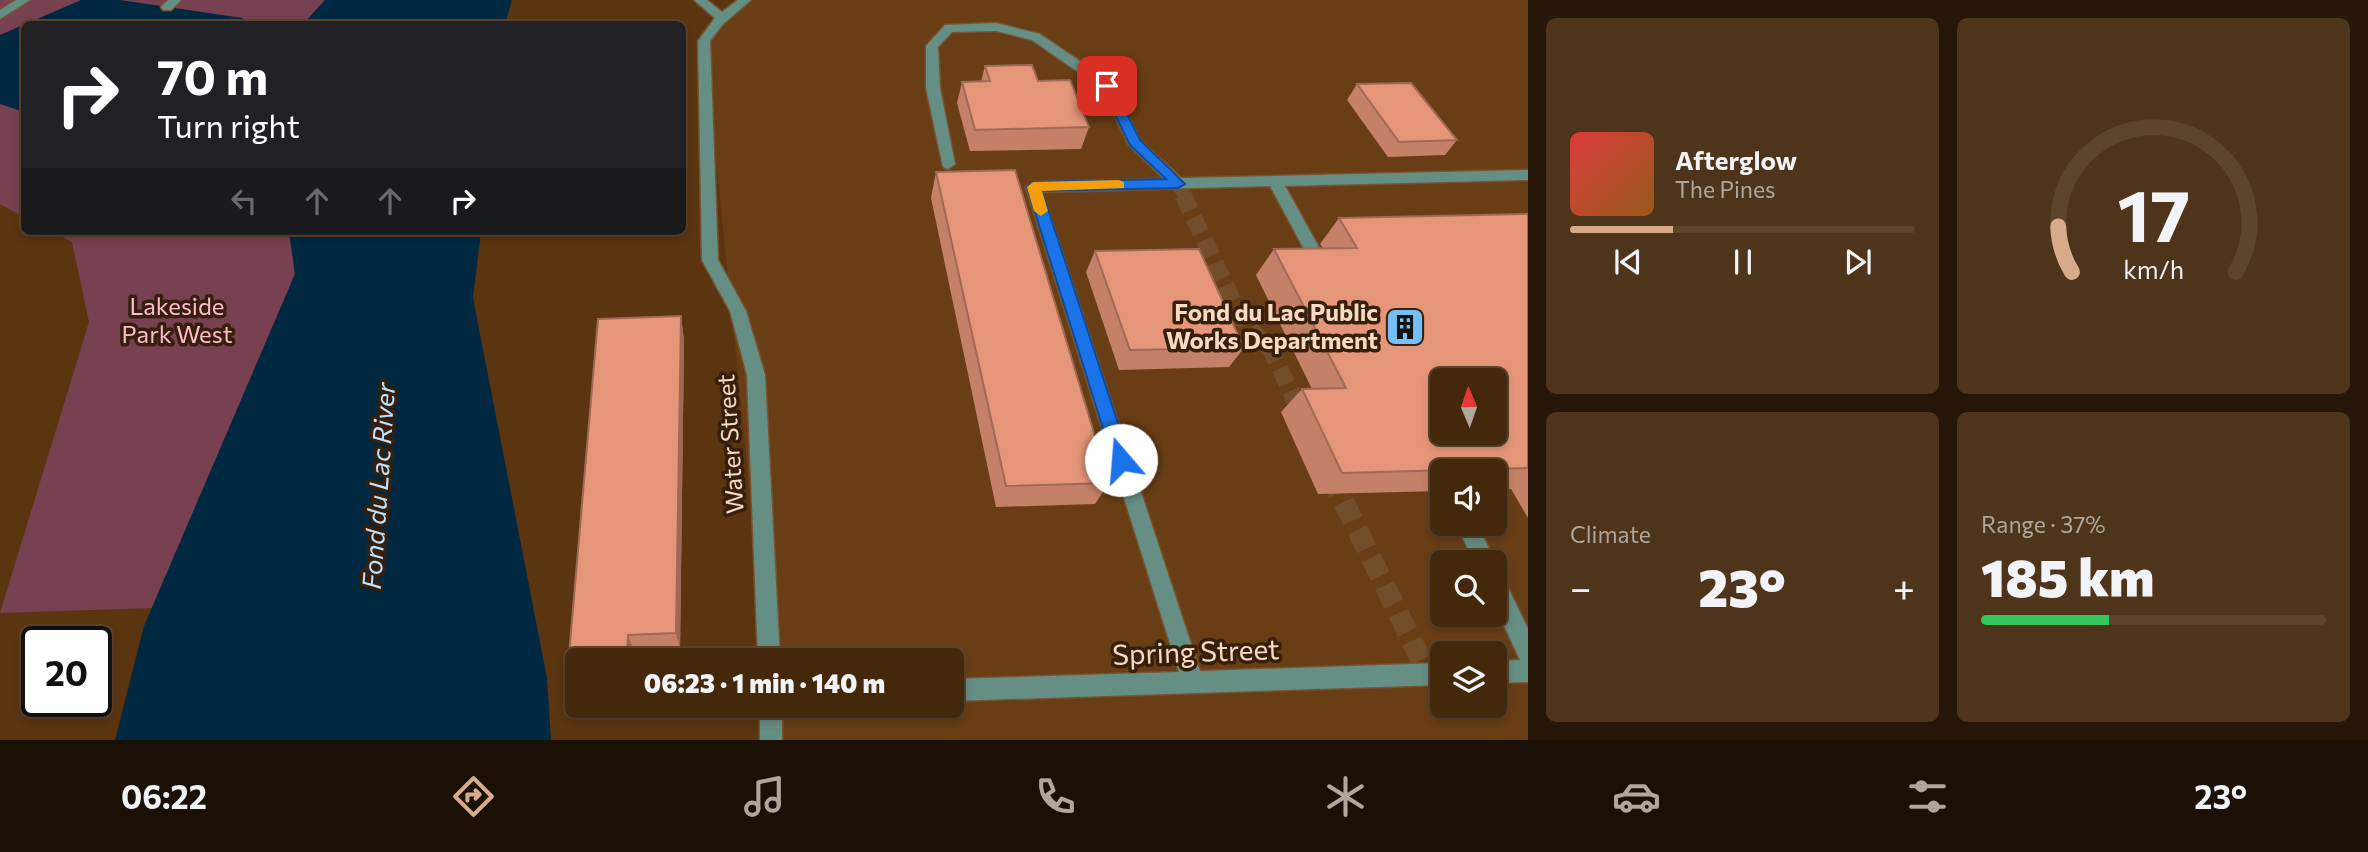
<!DOCTYPE html>
<meta charset="utf-8">
<style>
:root{--surface:#44280c;--page:#4e341a;--text:#f1f3f6;--muted:#afa69d;--line:#5c442d;--accent:#d6ab8b}
body{margin:0;font-family:Commissioner,sans-serif;background:var(--page);color:var(--text);height:100vh;display:flex;flex-direction:column;font-size:26px;white-space:nowrap}
*{box-sizing:border-box;margin:0}
p{font-size:23px;color:var(--muted)}
.icon{flex:none;width:38px;height:38px;fill:none;stroke:currentColor;stroke-width:2;stroke-linecap:round;stroke-linejoin:round}
.map{position:relative;flex:1;overflow:hidden}
.panel{display:flex;flex-direction:column;gap:18px;padding:18px;background:#251607;width:840px}
.panel>*{flex:none}
.top-card{position:absolute;left:21px;top:21px;width:665px;height:214px;border-radius:10px;box-shadow:0 4px 10px #0003,0 0 0 2px var(--line);background:#202124;color:#fff;overflow:hidden}
.needle{width:46px;rotate:358deg}
.tools{position:absolute;left:1430px;top:368px;display:grid;gap:14px}
.tools a{display:grid;place-items:center;width:77px;height:77px;border-radius:10px;background:var(--surface);box-shadow:0 4px 10px #0003,0 0 0 2px var(--line);font-size:35px}
.speed{position:absolute;left:21px;top:626px;display:flex;gap:14px;font-size:35px;font-weight:700;text-align:center}
.speed>*{display:grid;place-content:center;width:91px;height:91px;border-radius:50%;background:var(--surface);box-shadow:0 4px 10px #0003,0 0 0 2px var(--line);line-height:1}
.speed .limit{border:4px solid #111;border-radius:10px;background:#fff;color:#111}
.pin{position:absolute;display:grid;place-items:center;width:60px;height:60px;color:#fff;margin:-30px;border-radius:14px;box-shadow:0 4px 10px #0006}
.me{position:absolute;width:77px;margin:-38px;rotate:342deg;stroke-linejoin:round;filter:drop-shadow(0 0 5px #0008)}
.turn{display:flex;align-items:center;gap:24px;height:147px;padding:0 21px;font-size:32px}
.turn .icon{width:91px;height:91px;stroke-width:2.5}
.turn b{display:block;font-size:49px;line-height:60px}
.lanes{display:flex;align-items:center;height:66px;padding:0 21px;background:#0003;justify-content:center;gap:35px;direction:ltr}
.lanes .off{opacity:.35}
.big{font-size:52px;font-weight:800;line-height:1.1}
.panel .widget{flex:1;display:flex;flex-direction:column;justify-content:center;gap:10px;min-width:0;padding:0 24px;border-radius:10px;background:var(--page)}
.panel .dial{align-items:center;gap:0}
.dial svg{height:182px;overflow:visible;fill:none;stroke:var(--line);stroke-width:7;stroke-linecap:round;text-anchor:middle}
.dial text{fill:var(--text);stroke:none}
.song{display:flex;align-items:center;gap:21px}
.cover{width:84px;height:84px;border-radius:10px;background:linear-gradient(135deg,hsl(0 70% 55%),hsl(30 70% 35%))}
.played{height:7px;border-radius:4px;background:linear-gradient(90deg,var(--accent) 30%,var(--line) 30%)}
.keys{display:flex;justify-content:space-around;direction:ltr}
.heat{display:flex;justify-content:space-between;align-items:center;font-size:38px;direction:ltr}
.charge{height:10px;border-radius:5px;background:linear-gradient(90deg,#34c759 37%,var(--line) 0)}
.panel .tiles{flex:1;display:grid;gap:18px;grid-template-columns:repeat(2,1fr)}
.trip{position:absolute;left:565px;top:648px;width:399px;height:70px;border-radius:10px;background:var(--surface);box-shadow:0 4px 10px #0003,0 0 0 2px var(--line);font-weight:800;line-height:70px;text-align:center}
.dock{display:flex;height:112px;justify-content:space-around;align-items:center;background:#1b1005;color:var(--muted)}
.dock .icon{width:49px;height:49px}
.dock .active{color:var(--accent)}
.dock b{font-size:32px;color:var(--text)}
main{display:flex;flex:1;min-height:0}
.map>svg:first-child{display:block}
.built{fill:#693e15;fill-rule:evenodd}
.green{fill:#784152}
.water{fill:#002941}
.lines{fill:none;stroke-linecap:round;stroke-linejoin:round}
.minor-tunnel-far2{stroke:#734e2b;stroke-width:13;stroke-dasharray:13 7;stroke-linecap:butt}
.minor-tunnel-far1{stroke:#734e2b;stroke-width:17;stroke-dasharray:17 8;stroke-linecap:butt}
.minor-tunnel{stroke:#734e2b;stroke-width:21;stroke-dasharray:21 10;stroke-linecap:butt}
.minor-casing{stroke:#775330;stroke-width:3}
.minor{fill:#658e85;fill-rule:evenodd}
.wall{fill:#c58168}
.shaded-wall{fill:#a06955}
.building{fill:#e59679;stroke:#a06955;stroke-width:2;fill-rule:evenodd}
.route{fill:#1a73e8;stroke:#114b97;stroke-width:2}
.slow{fill:#f59e0b}
.labels{text-anchor:middle;stroke-width:7;stroke-linejoin:round;paint-order:stroke}
.park-label{font-size:24px;fill:#ffbccf;stroke:#36200d}
.poi-label{font-size:24px;font-weight:bold;fill:#f8dac2;stroke:#36200d;text-anchor:end}
.street-label{font-size:24px;fill:#f8dac2;stroke:#36200d}
.water-label{font-size:26px;font-style:italic;fill:#bfe3ff;stroke:#36200d}
.near-street-label{font-size:28px;fill:#f8dac2;stroke:#36200d}
</style>
<main>
<div class="map">
<svg width="1528" height="740" viewBox="0 0 1528 740">
<rect width="100%" height="100%" fill="#5b3510"/>
<path class="built" d="M745 0H1528V740H771V705H952V660H767L704 41ZM1442 380H1494V432H1442ZM1442 471H1494V523H1442ZM1442 562H1494V614H1442ZM1442 653H1494V705H1442Z"/>
<path class="green" d="M0 0H325L306 24H24V217L0 204Z
M51 231H289L295 274 152 608 0 613 89 322 72 242Z"/>
<path class="water" d="M81 0H120L243 18 240 24H24V112L0 104V35Z
M325 0H512L505 24H303Z
M289 231H481L473 298 547 678 551 740H115L144 626 295 274Z"/>
<g class="lines">
<path class="minor-tunnel-far2" d="M1178 184 1184 196"/>
<path class="minor-tunnel-far1" d="M1183 195 1241 318 1272 352 1303 417"/>
<path class="minor-tunnel" d="M1330 474 1428 674"/>
<g class="minor-casing">
<path id="minor" d="M16 0H30L0 19V10Z
M168 0H181L171 10H163L161 7Z
M694 0H707L722 12 738 0H751L722 25 710 41 718 260 746 311 765 375 780 660H758L747 375 730 311 702 260 698 41 715 18Z
M996 23 1040 34 1112 83 1140 140 1181 178 1528 170V180L1285 186 1331 269 1323 275 1317 273 1270 186 1042 192 1200 671 1442 663V685L952 701V679L1179 672 1026 187 1033 182 1164 179 1129 145 1101 88 1032 40 996 31 952 32 938 47 940 88 955 164 948 169 943 167 926 88V46L945 25Z
M1455 523H1476L1496 562 1494 566V562H1475Z
M1494 570 1501 573 1528 629V682L1494 683V661L1520 660 1494 604Z
M760 705H782V740H760Z"/>
</g>
<use href="#minor" class="minor"/>
</g>
<path class="wall" d="M985 66 1038 81 1089 127 1081 149 970 151 957 103 962 82H981Z
M1357 84 1457 140 1445 155 1388 157 1347 100Z
M936 172 1109 483 1095 504 996 507 931 198Z
M1528 214V518L1511 489 1494 490V471H1442V491L1318 494 1281 412 1302 389H1312L1256 275 1274 249 1323 248 1320 244 1339 218Z
M1095 251 1244 348 1229 367 1119 370 1086 272Z
M681 316 684 341 680 649 634 651 633 660H578V670L569 655Z"/>
<path class="shaded-wall" d="M681 316 684 341 680 649 676 633Z
M628 635 634 651 633 660H630L627 652Z"/>
<path class="building" d="M1032 65 1038 81 1070 80 1089 127 975 130 962 82 990 81 985 66Z
M1411 83 1457 140 1399 142 1357 84Z
M1015 170 1109 483 1006 486 936 172Z
M1528 214V468L1342 473 1302 389 1346 388 1274 249 1357 248 1339 218ZM1442 380H1494V432H1442Z
M1199 249 1244 348 1130 350 1095 251Z
M681 316 676 633 628 635 627 652 569 655 598 319Z"/>
<path class="route" d="M1103 83 1113 86 1140 140 1185 184 1178 188 1042 191 1130 460 1121 467 1113 460 1027 187 1033 182 1166 179 1130 145 1101 86Z"/>
<path class="slow" d="M1119 180 1124 182V188L1042 191 1048 211 1041 216 1034 211 1027 187 1033 182Z"/>
<defs>
<g id="building-square" transform="scale(2.0125)"><rect x="-9" y="-9" width="18" height="18" rx="4" fill="#74c0f6" stroke="#36200d"/><path d="M-4-6H4V6H1V3H-1V6H-4ZM-2.5-4.3h1.7v1.8h-1.7ZM.8-4.3h1.7v1.8H.8ZM-2.5-1h1.7V.8h-1.7ZM.8-1h1.7V.8H.8Z" fill="#111"/></g>
</defs>
<g fill-rule="evenodd">
<use href="#building-square" x="1405" y="327"/>
</g>
<g class="labels">
<g class="park-label">
<text x="177" y="315">Lakeside<tspan x="177" dy="28">Park West</tspan></text>
</g>
<g class="poi-label">
<text x="1378" y="321">Fond du Lac Public<tspan x="1378" dy="28">Works Department</tspan></text>
</g>
<g class="street-label">
<text transform="translate(731 444) rotate(-94)" y="8">Water Street</text>
</g>
<g class="water-label">
<text transform="translate(379 486) rotate(-86)" y="9">Fond du Lac River</text>
</g>
<g class="near-street-label">
<text transform="translate(1196 652) rotate(-2)" y="10">Spring Street</text>
</g>
</g>
</svg>
<div class="tools">
<a><svg class="needle" viewBox="-14 -14 28 28"><path d="M0-13l5 13h-10z" fill="#e53935"/><path d="M0 13l5-13h-10z" fill="#afa69d"/></svg></a>
<a><svg class="icon" aria-label="sound" viewBox="0 0 24 24"><path d="M4 9h4l5-4v14l-5-4H4zM17 9q2 3 0 6"/></svg></a>
<a><svg class="icon" aria-label="search" viewBox="0 0 24 24"><circle cx="10" cy="10" r="6"/><path d="M15 15l6 6"/></svg></a>
<a><svg class="icon" aria-label="layers" viewBox="0 0 24 24"><path d="M12 4l9 5-9 5-9-5zM3 14l9 5 9-5"/></svg></a>
</div>
<div class="speed"><div class="limit">20</div></div>
<div class="pin" style="left:1107px;top:86px;background:#d93025"><svg class="icon" aria-label="arrive" viewBox="0 0 24 24"><path d="M6 21V4h12l-3 4 3 4H6"/></svg></div>
<svg class="me" style="left:1121px;top:460px" viewBox="-20 -20 40 40"><circle r="19" fill="#fff"/><path d="M0-13L10 11 0 6-10 11z" fill="#1a73e8"/></svg>
<div class="trip">06:23 · 1 min · 140 m</div>
<div class="top-card">
<div class="turn"><svg class="icon" aria-label="right" viewBox="0 0 24 24"><path d="M7 20v-9h11M14 6l5 5-5 5"/></svg><div><b>70 m</b>Turn right</div></div>
<div class="lanes"><svg class="icon off" aria-label="left" viewBox="0 0 24 24"><path d="M17 20v-9H6M10 6l-5 5 5 5"/></svg><svg class="icon off" aria-label="ahead" viewBox="0 0 24 24"><path d="M12 20V5M6 11l6-6 6 6"/></svg><svg class="icon off" aria-label="ahead" viewBox="0 0 24 24"><path d="M12 20V5M6 11l6-6 6 6"/></svg><svg class="icon" aria-label="right" viewBox="0 0 24 24"><path d="M7 20v-9h11M14 6l5 5-5 5"/></svg></div>
</div>
</div>
<section class="panel">
<div class="tiles">
<div class="widget">
<div class="song"><i class="cover"></i><div><b>Afterglow</b><p>The Pines</p></div></div>
<div class="played"></div>
<div class="keys"><svg class="icon" aria-label="previous" viewBox="0 0 24 24"><path d="M18 5L8 12l10 7zM5 5v14"/></svg><svg class="icon" aria-label="pause" viewBox="0 0 24 24"><path d="M8 5v14M16 5v14"/></svg><svg class="icon" aria-label="next" viewBox="0 0 24 24"><path d="M6 5l10 7-10 7zM19 5v14"/></svg></div>
</div>
<div class="widget dial"><svg viewBox="0 0 100 80">
<path d="M14 69A42 42 0 1 1 86 69"/>
<path d="M14 69A42 42 0 0 1 8 49" stroke="#d6ab8b"/>
<text x="50" y="56" font-size="32" font-weight="700">17</text>
<text x="50" y="72" font-size="11">km/h</text>
</svg></div>
<div class="widget"><p>Climate</p>
<div class="heat"><a>−</a><b class="big">23°</b><a>+</a></div>
</div>
<div class="widget"><p>Range · 37%</p><b class="big">185 km</b><div class="charge"></div></div>
</div>
</section>
</main>
<nav class="dock">
<b>06:22</b>
<svg class="icon active" aria-label="directions" viewBox="0 0 24 24"><path d="M12 3l9 9-9 9-9-9zM9 14v-3h6M13 9l2 2-2 2"/></svg>
<svg class="icon" aria-label="music" viewBox="0 0 24 24"><path d="M9 18V5l10-2v13"/><circle cx="6" cy="18" r="3"/><circle cx="16" cy="16" r="3"/></svg>
<svg class="icon" aria-label="phone" viewBox="0 0 24 24"><path d="M5 4h4l2 5-3 2q2 4 5 5l2-3 5 2v4C11 20 4 13 5 4z"/></svg>
<svg class="icon" aria-label="climate" viewBox="0 0 24 24"><path d="M12 3v18M4 7l16 10M4 17L20 7"/></svg>
<svg class="icon" aria-label="car" viewBox="0 0 24 24"><path d="M5 17H2v-5l4-1 3-4h7l3 4 3 1v5h-3M9 17h6M6 11h13"/><circle cx="7" cy="17" r="2"/><circle cx="17" cy="17" r="2"/></svg>
<svg class="icon" aria-label="filters" viewBox="0 0 24 24"><path d="M4 7h16M4 17h16"/><circle cx="9" cy="7" r="2"/><circle cx="15" cy="17" r="2"/></svg>
<b>23°</b>
</nav>
